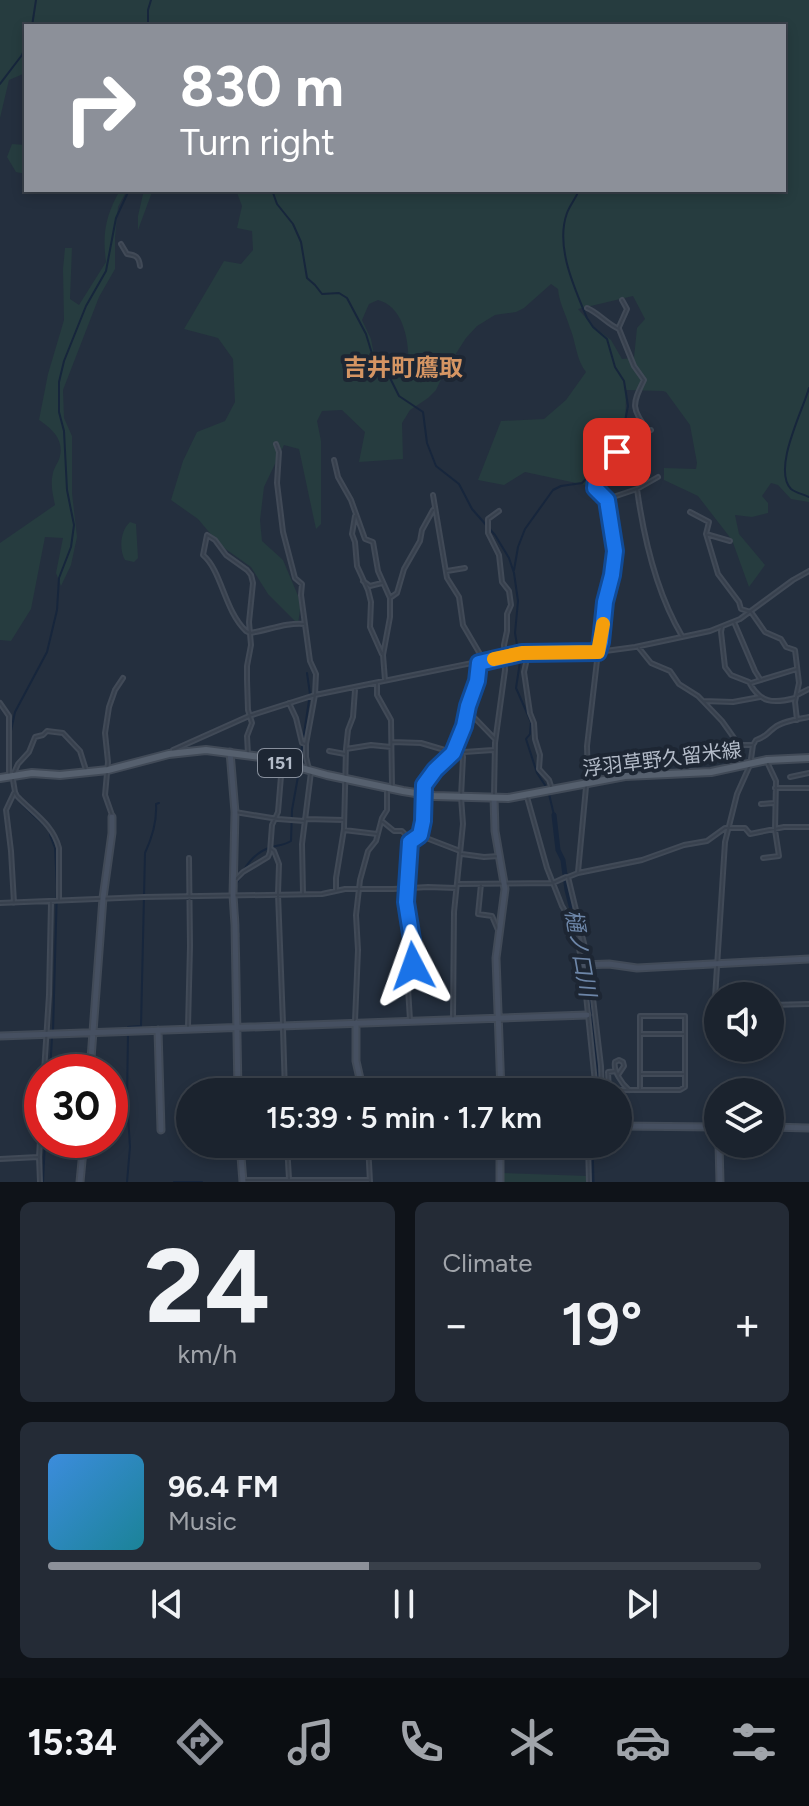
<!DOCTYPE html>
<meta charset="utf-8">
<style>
:root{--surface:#1b232e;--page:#242b36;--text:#f1f3f6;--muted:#a0a4aa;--line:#39404a;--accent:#8c9099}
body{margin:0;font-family:Figtree,"Noto Sans JP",sans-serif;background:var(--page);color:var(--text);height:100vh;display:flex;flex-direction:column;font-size:30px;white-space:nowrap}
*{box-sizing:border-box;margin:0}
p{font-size:26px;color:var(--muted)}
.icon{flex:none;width:44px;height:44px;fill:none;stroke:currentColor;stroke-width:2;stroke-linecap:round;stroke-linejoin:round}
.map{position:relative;height:1182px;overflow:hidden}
.panel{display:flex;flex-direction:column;gap:20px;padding:20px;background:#0f1319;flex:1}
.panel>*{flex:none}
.hud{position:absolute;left:24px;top:24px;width:762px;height:168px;border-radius:0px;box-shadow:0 4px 12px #0003,0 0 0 2px var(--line);background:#8c9099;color:#fff;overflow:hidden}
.controls{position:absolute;left:704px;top:982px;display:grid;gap:16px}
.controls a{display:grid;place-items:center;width:80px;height:80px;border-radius:50%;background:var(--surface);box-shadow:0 4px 12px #0003,0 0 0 2px var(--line);font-size:40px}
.speed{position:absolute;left:24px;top:1054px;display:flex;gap:16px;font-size:40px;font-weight:700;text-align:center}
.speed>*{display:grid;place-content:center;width:104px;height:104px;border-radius:50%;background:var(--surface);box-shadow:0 4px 12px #0003,0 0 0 2px var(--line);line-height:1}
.speed .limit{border:12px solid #d22;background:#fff;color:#111}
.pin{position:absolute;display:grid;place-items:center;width:68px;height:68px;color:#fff;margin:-34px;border-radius:16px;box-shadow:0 4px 12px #0006}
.me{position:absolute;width:88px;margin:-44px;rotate:356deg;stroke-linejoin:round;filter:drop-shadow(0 0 6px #0008)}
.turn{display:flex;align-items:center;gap:28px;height:168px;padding:0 24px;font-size:36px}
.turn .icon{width:104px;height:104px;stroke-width:2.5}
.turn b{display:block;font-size:56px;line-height:68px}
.big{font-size:60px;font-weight:600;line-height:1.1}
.panel .card{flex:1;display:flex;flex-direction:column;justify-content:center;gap:12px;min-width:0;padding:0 28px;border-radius:12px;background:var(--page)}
.panel .dial{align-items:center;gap:0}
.dial b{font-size:104px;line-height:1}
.song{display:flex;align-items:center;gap:24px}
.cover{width:96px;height:96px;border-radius:12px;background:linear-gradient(135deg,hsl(210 70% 55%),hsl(190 70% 35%))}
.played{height:8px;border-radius:4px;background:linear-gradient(90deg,var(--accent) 45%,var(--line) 45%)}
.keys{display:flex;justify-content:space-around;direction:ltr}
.heat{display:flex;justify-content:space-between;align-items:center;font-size:44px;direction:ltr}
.panel .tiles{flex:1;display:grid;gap:20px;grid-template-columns:1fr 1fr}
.card:last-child{grid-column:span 2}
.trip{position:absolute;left:176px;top:1078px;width:456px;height:80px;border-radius:40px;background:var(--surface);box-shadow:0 4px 12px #0003,0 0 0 2px var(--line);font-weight:600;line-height:80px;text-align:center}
.tab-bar{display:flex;height:128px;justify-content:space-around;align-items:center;background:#0b0e12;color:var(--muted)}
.tab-bar .icon{width:56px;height:56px}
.tab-bar .current{color:var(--accent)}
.tab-bar b{font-size:36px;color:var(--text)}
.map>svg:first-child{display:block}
.green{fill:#263c3f;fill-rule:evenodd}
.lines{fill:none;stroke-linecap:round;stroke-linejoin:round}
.stream{stroke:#17263c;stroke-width:2}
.river{stroke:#17263c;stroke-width:5}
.street-casing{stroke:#414a57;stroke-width:6}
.secondary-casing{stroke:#414a57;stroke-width:9}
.primary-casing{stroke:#414a57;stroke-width:10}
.street{stroke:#38414e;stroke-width:2}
.secondary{stroke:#465061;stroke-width:5}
.primary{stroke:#56606e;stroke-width:6}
.route-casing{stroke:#114b97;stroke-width:20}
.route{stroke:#1a73e8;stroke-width:14}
.slow{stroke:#f59e0b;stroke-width:14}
.labels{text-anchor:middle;stroke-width:8;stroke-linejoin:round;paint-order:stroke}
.shield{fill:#1d2633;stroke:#878f9c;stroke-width:2}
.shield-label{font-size:18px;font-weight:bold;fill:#b4bcc9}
.street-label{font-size:20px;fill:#b4bcc9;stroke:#1d2633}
.water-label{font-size:22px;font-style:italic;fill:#6d86a8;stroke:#1d2633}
.quarter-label{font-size:24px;font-weight:bold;fill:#d59563;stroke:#1d2633}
</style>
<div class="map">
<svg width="809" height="1182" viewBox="0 0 809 1182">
<rect width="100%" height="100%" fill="#242f3e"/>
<path class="green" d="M0 0H809V502L791 499 778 485 771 483 762 496 768 503V513L752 517 735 515 739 534 765 565 749 587 732 540 698 496 664 480V468L696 469 697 463 690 425 666 392 663 391 626 390 625 438 604 489 525 472 504 485 478 480 501 421 544 419 566 400 586 372C576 360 576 342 570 328 566 314 559 303 558 289L551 284 524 308 516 312 495 315 477 326 466 338 446 369 436 390 428 398 410 410 402 423 403 459 359 462 365 432 342 410 322 411 317 421 321 441V524L316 529 299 449 284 445 264 487 260 520 262 541 283 560 301 603 298 624 268 594 251 567 220 545 198 519 171 500 183 461 197 432 225 421 235 402 233 359 218 338 184 329 224 261 241 264 253 250 252 231 237 228 242 206 236 190H784V26H26V79L23 74 9 80 0 118ZM633 296 645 319 637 328 634 358 622 359 611 340 594 327 578 309ZM378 300C405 307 410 345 408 369 399 378 387 379 377 371L371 339 362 320 369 304Z
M12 144 26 145V174L16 172 7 157Z
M120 190H127L118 207 115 237V269L99 297 63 390 64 418 72 436V493L77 537 71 565 61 586 56 573 63 538 45 537 31 609 11 641 0 640V543L55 505C53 495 50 485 53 473 54 467 59 462 60 456 64 439 51 428 39 420L48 374 64 320 63 269 65 248H72L70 299 79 305 106 262C102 233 106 215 120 190Z
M144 190H177L175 194 152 192 138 230V216Z
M130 522 136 524 138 558 134 562 125 560C119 550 120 531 130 522Z
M502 1173 588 1176V1182H502Z"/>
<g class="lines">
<path class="stream" d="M32 26 36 0
M148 26V10L151 0
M0 84 22 55 26 45
M272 190 277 204 293 224 301 242 307 278 315 285 322 294 339 293 347 298 366 334 373 357 381 370 388 374 399 396 423 412 427 443 436 466 459 484 472 509 495 535 509 558 514 573 518 601 515 633 520 662 516 688 531 722 530 734 526 739 537 773 547 788
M809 388C803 410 772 469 791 489 796 493 803 494 809 497
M514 570 518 547 525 529 553 490 561 486 582 483 605 459 624 426 628 406 624 381 615 367 607 339 593 327 587 318C574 287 555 246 567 213 570 205 576 198 579 190
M299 767 310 694 307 673
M11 772V731L15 712 47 652 57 610 59 578 71 547 74 525 67 490 64 431 59 412V382L64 361 86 306 106 271 116 218 129 190
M12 779C12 781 13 790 13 792 17 803 41 821 50 831V835L55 848 57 887 53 1031
M549 794 554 815
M236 885C243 869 253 852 272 847 279 845 285 845 291 841L292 810 299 771
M236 892 239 932
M239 938V1004
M128 1028V1027L141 1026 145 853C152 838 157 820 156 804L159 803
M50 1072 52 1037
M43 1182 45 1140
M127 1182 130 1147 127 1099 128 1034
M174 1182H202"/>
<path class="river" d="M554 815 558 850 563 860 567 890 584 957 600 1092
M591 1144 592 1182"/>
<g class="street-casing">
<path id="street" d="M121 244 127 254C136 255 139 257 140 266
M587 308C599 313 607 324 619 329L634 366 644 380C631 406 632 408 648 431
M619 327 627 309 622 300
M276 444 279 452 277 483 283 532 295 578 302 584 301 595 310 661 316 674 315 695 306 744V757L309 769
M334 460 338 477 351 500 365 539 373 542 378 571 390 598V617L383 655 385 680
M598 470 617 452 629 445 636 437 651 430
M637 489C644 540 656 592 682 636
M610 498 637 489 658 477
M690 512 709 522 706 534 730 541
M355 516 352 534 355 542 357 566 368 590 371 602 370 627 382 654
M706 534 718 574 739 602 741 609 751 612 765 632 781 639 786 647 795 650 799 683 795 702 797 720
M447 571 465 568
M363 581 370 586 382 583
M390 598 397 593 404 569 420 541 422 530 433 510
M734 622 755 671 760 679
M722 627 721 632 725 667 731 675 749 682C760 703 773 704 795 698
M639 648 651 663 670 671 679 684 698 696 722 721 739 745H753L756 740C766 737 766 734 774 728 782 721 799 719 809 717
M528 654 524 672 530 713 534 723 535 739 540 755 539 769 549 780 552 789
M751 683 797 669
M377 684V695L391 720 392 786
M797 695 809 689
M703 701 733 702 760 697
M0 703 9 716V775
M289 703 296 718 302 743 305 744
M467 710 495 739
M392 742 421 743 448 751 454 750 462 753 463 757 461 797 463 824 454 912 453 1018
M346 749 371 745 391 747
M173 750 249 716 315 695 516 654 598 652 635 647 710 631 740 619 793 580 809 571
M329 751 345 754
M464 752 493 750
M248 754 247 736 252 723 248 710 247 680V666L251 645 249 622 253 583 251 575 247 570 226 555 215 540 207 535 203 555C222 571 224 610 246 631L250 633C269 630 287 622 305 624
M751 759 753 745
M14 773 18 764 29 752 35 737 43 735 47 731 63 733 80 751 86 770
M790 777 809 773
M13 780 15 792 17 796C33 813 53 824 59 848V900
M588 782 587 746 598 652 601 642 605 602 612 575 615 551 607 500 595 488 597 470 592 460
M775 788H809
M424 791 426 782 453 753 463 729 468 706 477 681 480 654 463 625 459 597 447 578 433 495
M494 796 495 743 505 670 504 645 507 631V614L511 605 509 591 502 582 499 555 488 533V519L499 511
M527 797 547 868 562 906 571 921 577 937 584 976 596 1092
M761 804 773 803
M235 812 278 819 304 821
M112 815 105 795 108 762 105 733 109 707 115 690 123 678
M306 819 343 820
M383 822 394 831H402L410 839
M344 830 377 834
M421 836 460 851
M271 849 274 851 279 864 278 894 283 1023
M462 854 484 857 499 856
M763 858 779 856 775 830 776 781 768 764
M578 872 586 787
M236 879 243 872 268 857 270 852 272 825 278 812 282 764
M458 884 553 883 566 877
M481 884 478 914 492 916 498 930
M336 890V878L344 829 346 749 348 730 353 717 355 690
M303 893 302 844 311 772
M0 903 144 897 322 894 345 889H393L428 887 456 888
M14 903 11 851 6 810 14 793
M770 1005 809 1004
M718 1008 715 1006V998L725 842 737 794 750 765
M410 1020 408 988 413 966 412 945 406 902 410 842 420 835 423 821 424 798
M355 1021 358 950 356 915 360 880 368 851 376 841 382 818 387 810V790
M188 1027 190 946 189 858
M283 1029 285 1092
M640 1034H684
M616 1071 608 1072 609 1090H680L685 1087V1016H640V1090
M44 1072 49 995 51 903
M641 1074H683
M618 1075 624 1066 623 1062 619 1060 615 1062C613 1071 622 1084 629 1090
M602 1092 601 1066 589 964 568 877 578 873 642 860 684 845 707 841 725 828H745L750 834 784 827H809
M287 1144 289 1179
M368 1144 370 1182
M588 1144 589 1182
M0 1159 38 1157
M243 1180H370
M40 1182 39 1157 42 1107"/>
</g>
<g class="secondary-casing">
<path id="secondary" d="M230 752 235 812 233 895 235 925 238 1092
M494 797 495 831 505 889 496 958 501 1092
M582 965 609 964 637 968 809 959
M356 1023V1061L363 1092
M158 1030 161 1130
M0 1036 587 1015
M90 1072 103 898 112 833V817
M618 1126 718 1127
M770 1127 809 1128
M240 1144 243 1182
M373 1144 500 1146
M500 1144V1182
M719 1144 720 1182
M80 1182 84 1140"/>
</g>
<g class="primary-casing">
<path id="primary" d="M0 778 32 773 60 775 108 770 169 754 206 750 261 757 327 775 403 791 434 796 508 798 625 776 711 772 767 760 809 758"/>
</g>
<use href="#street" class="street"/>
<use href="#secondary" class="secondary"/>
<use href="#primary" class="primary"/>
</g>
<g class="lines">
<g class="route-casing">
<path id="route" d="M413 966 412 940 406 902 410 842 420 835 423 821 424 785 435 770 453 753 464 726 468 706 477 681 479 663 522 653 598 652 601 642 605 602 612 575 615 551 607 500 595 488 597 470 617 452"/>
</g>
<use href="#route" class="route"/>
<path class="slow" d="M494 659 522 653 598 652 603 624"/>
</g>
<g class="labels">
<rect class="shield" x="258" y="749" width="44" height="28" rx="6"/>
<g class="shield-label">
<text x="280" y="769">151</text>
</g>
<g class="street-label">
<text transform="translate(662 759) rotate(-7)" y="7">浮羽草野久留米線</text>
</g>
<g class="water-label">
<text transform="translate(581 953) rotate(80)" y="8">樋ノ口川</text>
</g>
<g class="quarter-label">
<text x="403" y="376">吉井町鷹取</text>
</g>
</g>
</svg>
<div class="controls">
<a><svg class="icon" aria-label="sound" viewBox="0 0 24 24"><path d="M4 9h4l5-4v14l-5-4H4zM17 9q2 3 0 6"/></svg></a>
<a><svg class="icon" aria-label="layers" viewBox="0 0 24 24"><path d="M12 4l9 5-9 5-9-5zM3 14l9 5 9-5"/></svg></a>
</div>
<div class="speed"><div class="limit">30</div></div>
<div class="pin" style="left:617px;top:452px;background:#d93025"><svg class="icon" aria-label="arrive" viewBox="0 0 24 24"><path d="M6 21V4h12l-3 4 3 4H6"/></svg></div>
<svg class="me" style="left:413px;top:966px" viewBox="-20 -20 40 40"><path d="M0-17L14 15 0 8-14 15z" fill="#1a73e8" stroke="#fff" stroke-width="4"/></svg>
<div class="trip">15:39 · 5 min · 1.7 km</div>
<div class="hud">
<div class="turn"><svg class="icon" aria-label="right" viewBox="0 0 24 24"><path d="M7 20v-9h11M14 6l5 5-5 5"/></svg><div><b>830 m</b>Turn right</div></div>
</div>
</div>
<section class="panel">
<div class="tiles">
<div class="card dial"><b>24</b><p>km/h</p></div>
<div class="card"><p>Climate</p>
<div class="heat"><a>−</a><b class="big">19°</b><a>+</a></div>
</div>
<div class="card">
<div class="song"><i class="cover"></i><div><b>96.4 FM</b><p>Music</p></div></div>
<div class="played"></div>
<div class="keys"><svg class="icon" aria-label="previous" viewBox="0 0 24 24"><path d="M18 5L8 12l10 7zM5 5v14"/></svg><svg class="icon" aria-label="pause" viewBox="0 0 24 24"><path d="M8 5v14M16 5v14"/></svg><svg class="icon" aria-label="next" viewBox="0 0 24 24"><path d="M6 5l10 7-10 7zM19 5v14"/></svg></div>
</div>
</div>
</section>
<nav class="tab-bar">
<b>15:34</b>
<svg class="icon current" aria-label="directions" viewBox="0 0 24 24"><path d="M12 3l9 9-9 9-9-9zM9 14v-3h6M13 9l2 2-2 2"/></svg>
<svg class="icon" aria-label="music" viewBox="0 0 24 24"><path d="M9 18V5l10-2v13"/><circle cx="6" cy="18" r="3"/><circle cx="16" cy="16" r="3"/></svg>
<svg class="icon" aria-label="phone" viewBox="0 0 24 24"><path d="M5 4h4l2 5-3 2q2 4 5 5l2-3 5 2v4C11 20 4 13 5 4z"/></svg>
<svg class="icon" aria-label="climate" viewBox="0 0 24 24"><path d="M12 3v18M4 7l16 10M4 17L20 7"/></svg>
<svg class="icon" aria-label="car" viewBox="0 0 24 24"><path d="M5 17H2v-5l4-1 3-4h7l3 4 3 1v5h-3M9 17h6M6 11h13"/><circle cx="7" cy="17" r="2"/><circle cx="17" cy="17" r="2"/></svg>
<svg class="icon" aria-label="filters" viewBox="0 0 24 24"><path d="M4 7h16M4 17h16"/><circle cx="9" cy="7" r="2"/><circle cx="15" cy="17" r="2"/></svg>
</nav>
